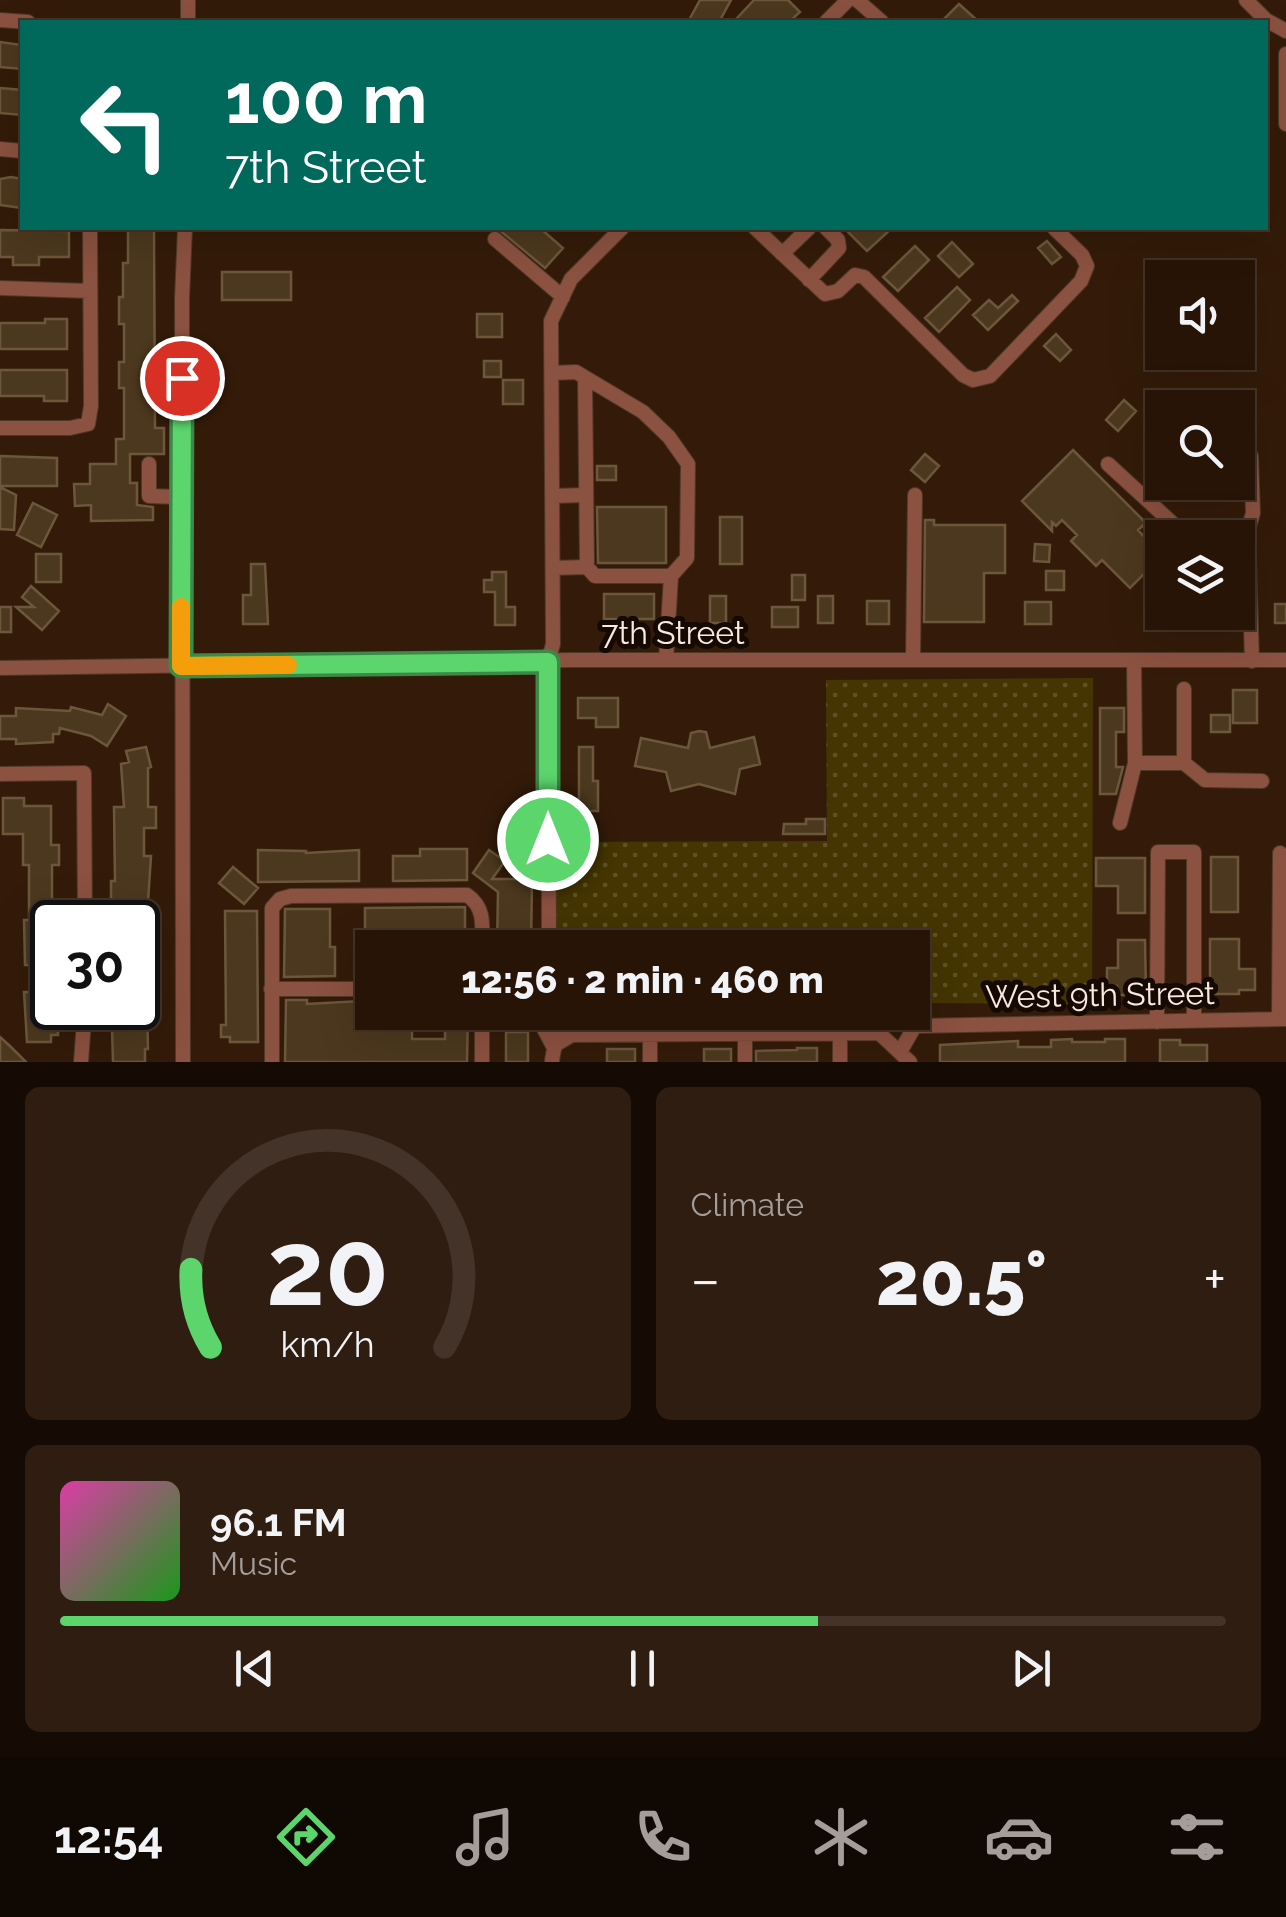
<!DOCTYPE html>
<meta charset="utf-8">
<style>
:root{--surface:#271407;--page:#2f1d11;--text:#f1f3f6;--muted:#a49e9b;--line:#433328;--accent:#5cd56d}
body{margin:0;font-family:Raleway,sans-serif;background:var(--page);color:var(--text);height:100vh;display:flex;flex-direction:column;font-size:38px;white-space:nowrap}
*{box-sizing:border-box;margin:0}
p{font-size:32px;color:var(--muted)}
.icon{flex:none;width:55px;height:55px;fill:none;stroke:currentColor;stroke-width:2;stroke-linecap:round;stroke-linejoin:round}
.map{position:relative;height:1062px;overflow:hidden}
.sheet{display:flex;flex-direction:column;gap:25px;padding:25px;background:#150b04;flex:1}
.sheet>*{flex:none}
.banner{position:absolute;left:20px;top:20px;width:1248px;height:210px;border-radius:0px;box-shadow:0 10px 40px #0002,0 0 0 2px var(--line);background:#00695c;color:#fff;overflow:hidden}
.tools{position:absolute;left:1145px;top:260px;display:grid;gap:20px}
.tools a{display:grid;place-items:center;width:110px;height:110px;border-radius:0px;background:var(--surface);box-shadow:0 10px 40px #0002,0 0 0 2px var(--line);font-size:50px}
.speed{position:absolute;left:30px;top:900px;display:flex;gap:20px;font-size:50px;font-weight:700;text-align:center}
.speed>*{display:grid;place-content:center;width:130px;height:130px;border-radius:50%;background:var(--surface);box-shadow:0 10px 40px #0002,0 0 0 2px var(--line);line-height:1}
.speed .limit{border:5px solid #111;border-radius:15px;background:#fff;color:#111}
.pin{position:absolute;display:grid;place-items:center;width:85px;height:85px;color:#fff;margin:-42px;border:5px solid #fff;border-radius:50%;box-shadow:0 2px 10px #0007}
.me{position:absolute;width:110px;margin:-55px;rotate:0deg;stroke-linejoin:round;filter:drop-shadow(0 0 8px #0008)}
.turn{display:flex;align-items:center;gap:35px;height:210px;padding:0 40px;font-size:45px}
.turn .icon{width:130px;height:130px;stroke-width:2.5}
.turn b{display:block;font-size:70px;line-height:85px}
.big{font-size:75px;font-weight:800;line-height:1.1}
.sheet .card{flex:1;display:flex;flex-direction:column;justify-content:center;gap:15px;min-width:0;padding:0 35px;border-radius:15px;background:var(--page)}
.sheet .dial{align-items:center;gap:0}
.dial svg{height:260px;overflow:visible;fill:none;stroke:var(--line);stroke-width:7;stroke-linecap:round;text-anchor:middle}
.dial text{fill:var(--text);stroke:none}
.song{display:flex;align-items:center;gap:30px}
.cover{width:120px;height:120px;border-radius:15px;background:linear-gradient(135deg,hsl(320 70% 55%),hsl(120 70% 35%))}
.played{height:10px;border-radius:5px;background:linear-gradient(90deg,var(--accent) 65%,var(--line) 65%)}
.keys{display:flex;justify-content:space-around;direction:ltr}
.heat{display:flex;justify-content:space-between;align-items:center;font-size:55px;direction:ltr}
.sheet .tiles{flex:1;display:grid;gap:25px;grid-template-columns:1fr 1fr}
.card:last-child{grid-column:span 2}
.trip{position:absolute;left:355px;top:930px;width:575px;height:100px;border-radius:0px;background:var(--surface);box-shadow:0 10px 40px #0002,0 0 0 2px var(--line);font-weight:800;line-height:100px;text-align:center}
.tab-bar{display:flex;height:160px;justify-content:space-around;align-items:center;background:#100803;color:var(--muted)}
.tab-bar .icon{width:70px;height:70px}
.tab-bar .on{color:var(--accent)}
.tab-bar b{font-size:45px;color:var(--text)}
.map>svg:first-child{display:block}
.grass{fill:url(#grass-dots)}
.building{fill:#4c381e;stroke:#6c573c;stroke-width:2.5}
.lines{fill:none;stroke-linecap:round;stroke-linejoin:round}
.minor-casing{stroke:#503827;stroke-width:16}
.minor{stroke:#8b5141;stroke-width:14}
.route-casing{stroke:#3c8a47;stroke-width:25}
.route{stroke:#5cd56d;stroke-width:18}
.slow{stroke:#f59e0b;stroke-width:18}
.labels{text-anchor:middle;stroke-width:10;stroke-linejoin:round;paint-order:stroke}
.street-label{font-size:32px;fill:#fbe9de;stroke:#140903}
</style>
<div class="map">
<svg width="1286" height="1062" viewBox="0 0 1286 1062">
<defs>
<pattern id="grass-dots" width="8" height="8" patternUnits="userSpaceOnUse" patternTransform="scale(2.5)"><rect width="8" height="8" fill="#443502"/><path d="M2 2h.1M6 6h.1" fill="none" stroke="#605226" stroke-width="1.8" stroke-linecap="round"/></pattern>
</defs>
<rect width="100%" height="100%" fill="#341b09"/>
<path class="grass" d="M1093 678 1092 1004 930 1003 899 1020H562L564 1013 912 1012V948H555V842L827 841 826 680Z"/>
<path class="building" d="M700 0H731L719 22H688Z
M754 0H788L800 12 789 22H742L737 18Z
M959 4 979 22H941Z
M0 42 22 45V69L0 67Z
M0 88 22 90V115L0 113Z
M11 177 22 179V208L0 205V179Z
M497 228H540L563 248 545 268Z
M844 228H892L867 251Z
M0 230 69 231V257H39V265H13V257H0Z
M128 230H154L155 428H164V454H130V483H137V505L153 507V520L91 521V505L75 506 74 484H90V464H116V439H124V388H119V362H124V324H119V297H123V263H128Z
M1047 241 1061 257 1052 264 1038 248Z
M952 242 973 264 959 277 938 256Z
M915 246 929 260 898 291 883 277Z
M222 272H291V300H222Z
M957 287 970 300 939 332 925 318Z
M1012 295 1018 301 988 330 973 315 989 300 998 308Z
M477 314H502V337H477Z
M45 319H67V349H0V323H45Z
M1056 334 1071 350 1060 361 1044 346Z
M484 361H501V377H484Z
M0 370H67V401H44V396H0Z
M503 380H523V404H503Z
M1124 400 1136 411 1118 431 1106 420Z
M1073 450 1146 523 1138 530 1152 545 1156 542 1162 549V556L1130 588 1102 560 1096 566 1071 541 1077 535 1062 520 1056 526 1052 522V531L1022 501Z
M925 454 939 466 925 482 911 470Z
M0 456 57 458V486H0Z
M597 466H616V480H597Z
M0 487 16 495 14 530 0 529Z
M33 503 57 515 41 547 17 535Z
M597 507H666V563H598Z
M720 517H742V564H720Z
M925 520H934V525H1005V573H984V622H924Z
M1035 544 1050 545 1049 562 1034 561Z
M36 554H61V582H36Z
M251 564H265L268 624H243V595H251Z
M1046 571H1064V590H1046Z
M492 572H506V607H515V625H495V592H484V580H492Z
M792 575H805V600H792Z
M31 586 59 611 42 630 16 607H34L22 597Z
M604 594H654V619H604Z
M710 596H726V623H710Z
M818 596H833V623H818Z
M867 601H889V624H867Z
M1025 602H1051V624H1025Z
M1275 604H1286V623H1275Z
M0 607H11V632H0Z
M772 607H798V627H772Z
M1233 690H1257V723H1233Z
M578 698H618V727H596V718H578Z
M108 704 126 716 107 746 91 736 60 728 59 734H53V742L16 744V739H0V716H16V708L70 711 71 707 102 715Z
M1100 708H1124V732H1116V767H1123L1116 794H1100Z
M1211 715H1230V732H1211Z
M699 731 706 732 710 748 754 737 760 764 740 769 735 794 699 784 671 791 666 772 635 766 641 738 688 748 691 733Z
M146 747 151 767 148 768V807H156V828H144V856H151L148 902H143V922H119V902H111V881H115L114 807H124L121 764 129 762 126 751Z
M579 747H593V781H598V811H579Z
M3 798H24V806H51V845H59V865H52V1008H58V1035H51V1042H27L24 992H35V965H25L24 920H29V865H23V834H3Z
M806 819H825V834H783L784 824H806Z
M420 849H467V880L393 881V856H420Z
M258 850 306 851V853L359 850V881L258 882Z
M489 850 505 861 492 879H532L531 948H497L498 892 473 873Z
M1211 857H1238V912H1211Z
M1096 858H1145V913H1118V886H1096Z
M233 867 258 888 244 904 219 883Z
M465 907V948H447L445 936H414V948H368V940H365V908Z
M285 909H330V947H335V976L284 977Z
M225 911H257L258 1042H230V1037H221V1025H226Z
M138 930H147V954H152V975H138Z
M1210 939H1239V969H1255V990H1239V994H1210Z
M1118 940H1145L1146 995H1118L1117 986H1107V968H1118Z
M286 1000H307V1004L361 1001V1004H372V1012H412V1039H445V1012H468L467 1062H285Z
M138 1004H147L148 1049H145V1062H113L112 1029H116V1008H138Z
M506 1032H528V1062H506Z
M0 1037 11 1047 26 1062H0Z
M1072 1039V1042H1105V1039H1125V1062H940V1045L1018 1041V1047H1051V1040Z
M1160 1040H1180V1045H1207V1062H1160Z
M797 1048H817V1062H756V1051L797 1050Z
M607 1049H635V1062H607Z
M704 1049H731V1062H704Z"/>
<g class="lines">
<g class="minor-casing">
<path id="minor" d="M188 0V22
M857 0 882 22
M1246 0 1266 20 1286 31
M0 20 28 22
M826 22 848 0
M1286 54V124
M0 149 22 151
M755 228 825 294 838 291 855 275 864 277 963 375 973 380 990 376 1081 281 1087 266 1082 255 1054 228
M495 239 563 297
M782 254 809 228
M809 280 839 248 838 240 826 228
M0 288 90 291
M552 373 576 372 643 412 669 437 688 464 687 558 671 576 666 660
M585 378 587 567
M0 428H70L88 424 91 406 90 228
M1251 456 1253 513 1248 530 1252 661
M149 464V496L181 497
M1108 464 1182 532
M553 496 586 495
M1182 538V532L1190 527 1248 528
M553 568 587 567 595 576H671
M913 660 915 495
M1134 660 1135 763H1184L1205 780 1262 781
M0 668 571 660H1286
M1184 689V763
M0 774 84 773 85 922
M1120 823 1135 763
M549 948 548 662 553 644 551 321 571 279 622 228
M271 989H372
M482 1012V1062
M544 1012V1029L553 1046
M1279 1019 1280 853
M1157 1022 1158 852H1194V1021
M840 1033V1062
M650 1034V1062
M745 1034V1062
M553 1046 572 1035 879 1033 910 1062
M900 1052 915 1026 1286 1019
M81 1062 85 1008
M183 1062 182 299 185 228
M272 1062V908L280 899 291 896 467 895C486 908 482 927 482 948
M552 1062C553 1045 563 1029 557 1012"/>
</g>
<use href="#minor" class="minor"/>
</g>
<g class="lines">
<g class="route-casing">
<path id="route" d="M182 378 181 666 548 662V840"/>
</g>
<use href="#route" class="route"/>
<path class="slow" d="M181 607V666L288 665"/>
</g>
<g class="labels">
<g class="street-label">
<text x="673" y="644">7th Street</text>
<text transform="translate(1100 995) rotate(-1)" y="11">West 9th Street</text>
</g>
</g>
</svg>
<div class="tools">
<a><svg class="icon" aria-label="sound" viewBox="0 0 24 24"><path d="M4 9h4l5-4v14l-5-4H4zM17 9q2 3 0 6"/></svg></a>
<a><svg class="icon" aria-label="search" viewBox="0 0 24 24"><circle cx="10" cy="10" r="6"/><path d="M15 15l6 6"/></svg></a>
<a><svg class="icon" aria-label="layers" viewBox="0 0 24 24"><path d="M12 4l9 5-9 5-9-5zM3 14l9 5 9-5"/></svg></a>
</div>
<div class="speed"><div class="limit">30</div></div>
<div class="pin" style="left:182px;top:378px;background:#d93025"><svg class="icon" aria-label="arrive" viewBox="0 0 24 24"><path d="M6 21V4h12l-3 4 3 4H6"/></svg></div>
<svg class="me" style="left:548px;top:840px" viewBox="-20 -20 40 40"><circle r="17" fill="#5cd56d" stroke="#fff" stroke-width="3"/><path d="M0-11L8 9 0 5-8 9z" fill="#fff"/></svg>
<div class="trip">12:56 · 2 min · 460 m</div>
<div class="banner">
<div class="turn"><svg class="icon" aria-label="left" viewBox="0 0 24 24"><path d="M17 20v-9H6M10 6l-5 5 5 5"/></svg><div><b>100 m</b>7th Street</div></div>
</div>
</div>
<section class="sheet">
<div class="tiles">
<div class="card dial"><svg viewBox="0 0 100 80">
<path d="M14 69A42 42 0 1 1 86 69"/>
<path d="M14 69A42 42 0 0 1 8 45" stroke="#5cd56d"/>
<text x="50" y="56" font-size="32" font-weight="700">20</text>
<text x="50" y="72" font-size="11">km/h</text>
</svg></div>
<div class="card"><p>Climate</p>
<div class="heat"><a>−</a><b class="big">20.5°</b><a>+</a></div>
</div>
<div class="card">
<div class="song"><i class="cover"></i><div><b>96.1 FM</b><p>Music</p></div></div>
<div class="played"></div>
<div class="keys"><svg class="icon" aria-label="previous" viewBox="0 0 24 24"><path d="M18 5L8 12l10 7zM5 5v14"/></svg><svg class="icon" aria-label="pause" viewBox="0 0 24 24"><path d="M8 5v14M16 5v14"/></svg><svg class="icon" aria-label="next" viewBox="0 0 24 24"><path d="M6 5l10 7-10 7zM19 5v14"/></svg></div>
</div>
</div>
</section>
<nav class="tab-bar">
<b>12:54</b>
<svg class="icon on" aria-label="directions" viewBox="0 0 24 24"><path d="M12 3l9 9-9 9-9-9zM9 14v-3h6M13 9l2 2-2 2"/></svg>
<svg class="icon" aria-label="music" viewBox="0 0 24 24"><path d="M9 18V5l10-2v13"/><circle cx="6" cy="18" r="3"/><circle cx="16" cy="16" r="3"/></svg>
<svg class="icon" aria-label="phone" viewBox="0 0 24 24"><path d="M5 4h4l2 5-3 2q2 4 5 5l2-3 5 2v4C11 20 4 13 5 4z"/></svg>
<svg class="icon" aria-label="climate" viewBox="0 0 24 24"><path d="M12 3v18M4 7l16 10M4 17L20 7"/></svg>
<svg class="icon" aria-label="car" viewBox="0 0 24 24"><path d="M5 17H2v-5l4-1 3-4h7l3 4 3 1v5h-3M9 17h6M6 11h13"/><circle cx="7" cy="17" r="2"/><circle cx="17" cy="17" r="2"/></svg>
<svg class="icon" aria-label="filters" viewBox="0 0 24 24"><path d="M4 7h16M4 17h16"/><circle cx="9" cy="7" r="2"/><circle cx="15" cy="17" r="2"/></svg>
</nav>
